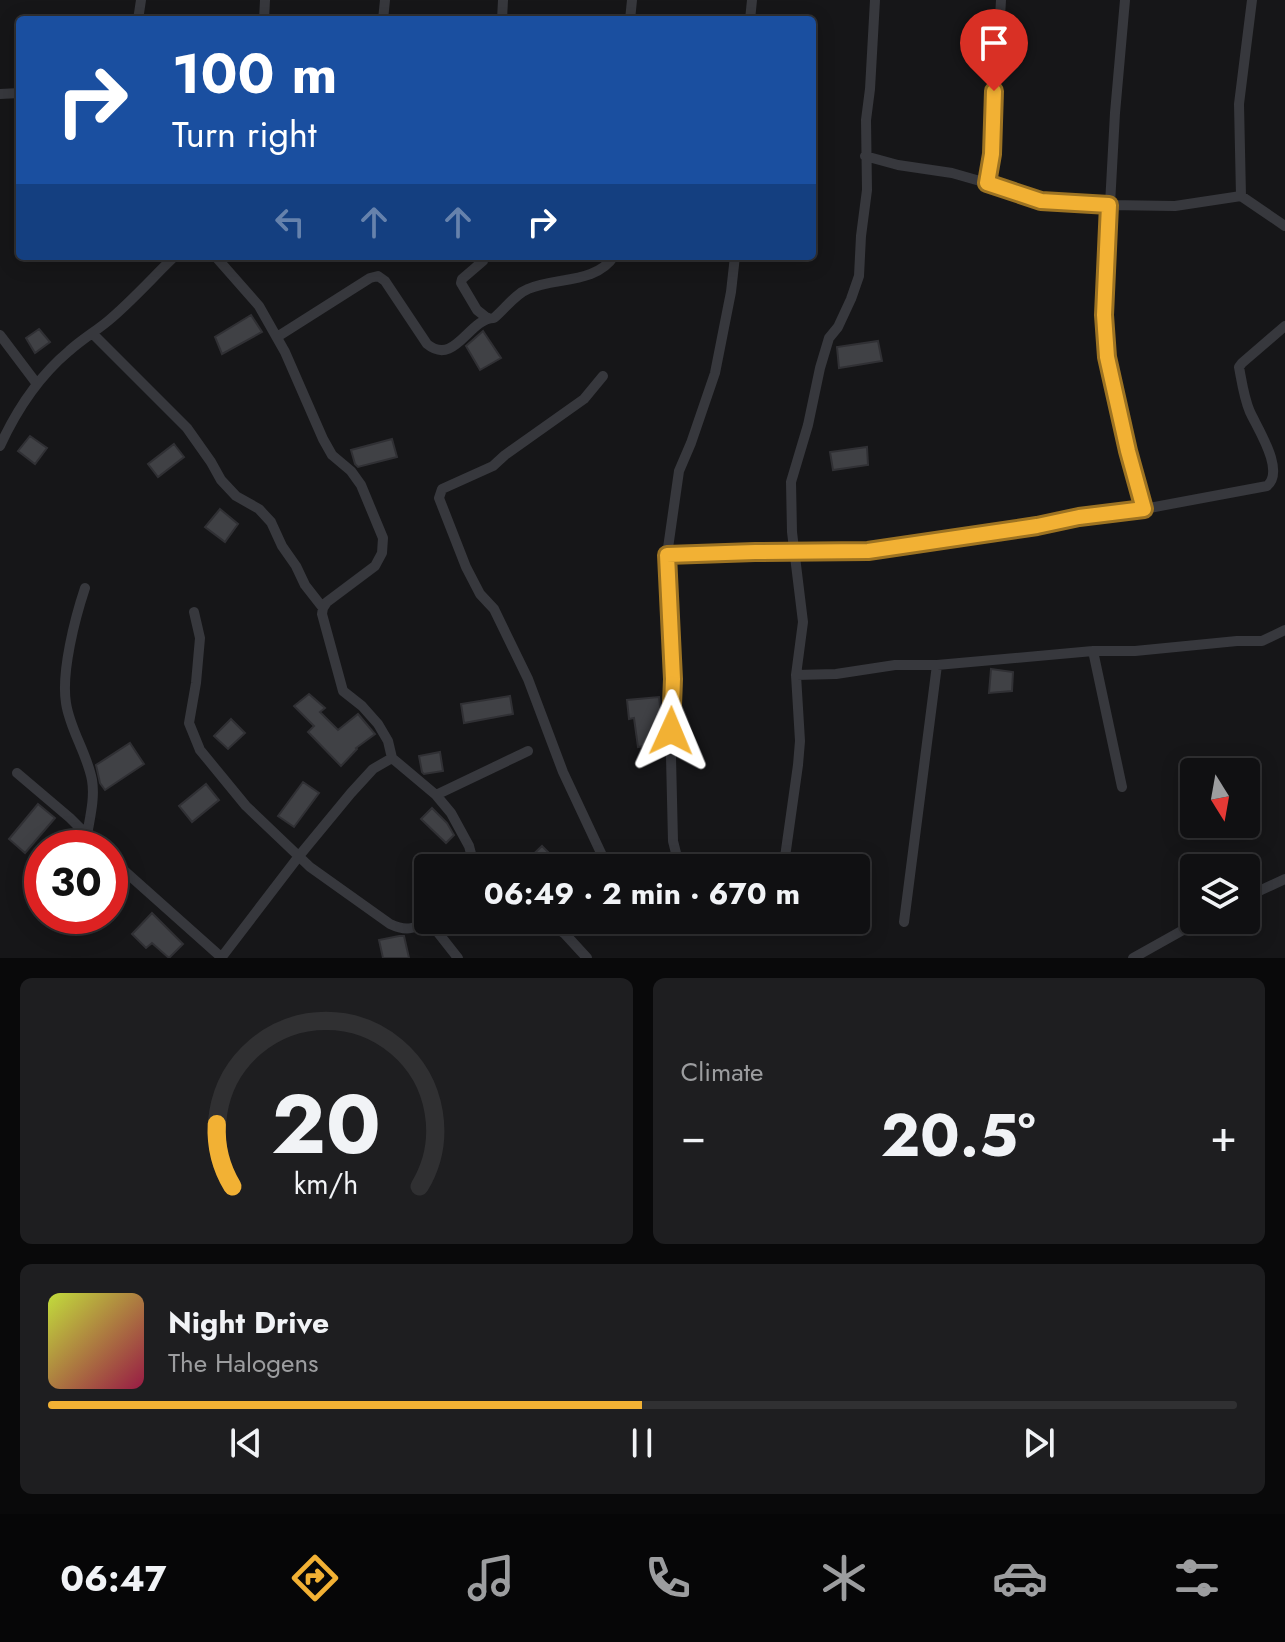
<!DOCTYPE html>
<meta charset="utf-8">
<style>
:root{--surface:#101012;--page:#1e1e20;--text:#f1f3f6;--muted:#9c9d9f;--line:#303032;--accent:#f2b134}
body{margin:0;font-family:Jost,sans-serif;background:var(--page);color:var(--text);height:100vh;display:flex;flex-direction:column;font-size:30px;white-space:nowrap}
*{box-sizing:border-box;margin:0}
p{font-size:26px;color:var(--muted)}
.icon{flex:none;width:44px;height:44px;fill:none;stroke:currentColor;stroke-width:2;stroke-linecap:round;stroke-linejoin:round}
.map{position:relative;height:958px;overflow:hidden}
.sheet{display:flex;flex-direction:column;gap:20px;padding:20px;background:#09090a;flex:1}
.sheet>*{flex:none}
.guide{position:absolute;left:16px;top:16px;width:800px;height:244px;border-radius:8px;box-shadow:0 4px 20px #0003,0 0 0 2px var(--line);background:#1a4fa0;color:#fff;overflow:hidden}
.needle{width:52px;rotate:169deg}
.buttons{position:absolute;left:1180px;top:758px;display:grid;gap:16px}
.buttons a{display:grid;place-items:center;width:80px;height:80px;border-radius:8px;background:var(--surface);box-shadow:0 4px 20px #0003,0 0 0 2px var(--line);font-size:40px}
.speed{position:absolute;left:24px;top:830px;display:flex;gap:16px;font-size:40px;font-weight:700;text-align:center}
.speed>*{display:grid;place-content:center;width:104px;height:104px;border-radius:50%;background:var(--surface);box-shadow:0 4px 20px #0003,0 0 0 2px var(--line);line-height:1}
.speed .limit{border:12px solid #d22;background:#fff;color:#111}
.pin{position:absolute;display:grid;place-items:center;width:68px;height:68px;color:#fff;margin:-82px -34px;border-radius:50% 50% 50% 0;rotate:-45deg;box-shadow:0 0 8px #0007}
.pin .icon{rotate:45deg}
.me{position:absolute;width:88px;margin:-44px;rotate:1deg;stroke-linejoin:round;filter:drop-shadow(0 0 6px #0008)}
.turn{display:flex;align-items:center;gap:28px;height:168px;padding:0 24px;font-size:36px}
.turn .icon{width:104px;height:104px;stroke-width:2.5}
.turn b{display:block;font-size:56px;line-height:68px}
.lanes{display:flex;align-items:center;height:76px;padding:0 24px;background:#0003;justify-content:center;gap:40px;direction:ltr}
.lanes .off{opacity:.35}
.big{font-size:60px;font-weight:700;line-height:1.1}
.sheet .widget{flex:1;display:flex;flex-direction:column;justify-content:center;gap:12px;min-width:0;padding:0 28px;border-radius:12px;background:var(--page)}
.sheet .dial{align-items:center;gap:0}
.dial svg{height:208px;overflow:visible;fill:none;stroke:var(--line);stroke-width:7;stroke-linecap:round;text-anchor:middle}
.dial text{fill:var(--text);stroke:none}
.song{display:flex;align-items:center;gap:24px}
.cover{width:96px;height:96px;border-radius:12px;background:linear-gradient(135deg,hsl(70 70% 55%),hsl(340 70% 35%))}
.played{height:8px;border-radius:4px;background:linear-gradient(90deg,var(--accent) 50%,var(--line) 50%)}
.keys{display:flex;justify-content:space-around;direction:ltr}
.heat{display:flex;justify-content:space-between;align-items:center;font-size:44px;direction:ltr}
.sheet .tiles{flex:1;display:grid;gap:20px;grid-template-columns:1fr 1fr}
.widget:last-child{grid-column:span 2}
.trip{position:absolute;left:414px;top:854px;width:456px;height:80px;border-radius:8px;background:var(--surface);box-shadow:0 4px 20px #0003,0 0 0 2px var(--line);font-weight:700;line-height:80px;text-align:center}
.menu{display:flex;height:128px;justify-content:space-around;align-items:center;background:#060607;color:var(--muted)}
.menu .icon{width:56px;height:56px}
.menu .on{color:var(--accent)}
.menu b{font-size:36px;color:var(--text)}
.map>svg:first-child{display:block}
.building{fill:#404145;stroke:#303034;stroke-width:2}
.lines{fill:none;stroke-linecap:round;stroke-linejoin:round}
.minor{stroke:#37383d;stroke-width:10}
.route-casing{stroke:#9d7322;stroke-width:20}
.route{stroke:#f2b134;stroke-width:14}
</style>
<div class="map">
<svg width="1285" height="958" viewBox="0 0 1285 958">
<rect width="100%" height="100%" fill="#161618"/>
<path class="building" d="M251 315 262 332 222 354 215 337Z
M39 329 50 342 35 353 26 338Z
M483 331 501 358 480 370 466 346Z
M878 341 882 361 839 368 837 347Z
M30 436 47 448 35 464 18 451Z
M392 439 397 457 358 467 355 464 351 450Z
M174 444 184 457 158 477 148 464Z
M867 447 868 465 833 470 830 452Z
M220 509 238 524 225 542 205 527Z
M991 669 1013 672 1012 691 989 693Z
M309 694 325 708 320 712 338 730 358 714 375 734 356 748 357 749 341 766 308 732 314 726 294 706Z
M510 696 513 714 464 723 461 704Z
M659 697 661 715H658L662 743 638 747 634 718 629 719 627 700Z
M231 719 245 733 228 749 214 736Z
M130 743 144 764 105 790 100 783 96 765Z
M440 752 443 771 424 774 422 772 419 756Z
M303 782 319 793 294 827 278 816Z
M206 784 219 800 192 822 179 806Z
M38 804 55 818 25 853 9 839Z
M432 808 447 823 454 835 446 843 421 819Z
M542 846 555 859 545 868H519Z
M152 913 183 944 169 958 152 943 146 948 132 934Z
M399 936H404L409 958H383L379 940Z"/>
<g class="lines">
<path class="minor" d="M1125 0 1115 113 1104 315 1107 357 1115 395 1128 451 1144 509
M138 20 141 0
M264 20 265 0
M383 20 385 0
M502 20 503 0
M630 20 632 0
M750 20 752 0
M0 94 20 93
M865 156 898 165 952 173 987 183 992 154 1001 0
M987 183 1041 201 1109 205 1175 206 1241 196 1285 226
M1241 196 1239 104 1252 0
M215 256 259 306 285 352 323 439 332 455 351 471 361 485 383 538 382 553 375 566 327 602 323 608 322 614 343 691 362 706 378 724 388 741 392 758 436 795 451 813 469 846 474 865 477 868
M481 256 483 261 462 279 461 283 477 310 487 318
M92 333 187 428 211 462 221 480 236 496 259 509 271 522 282 546 296 566 305 585 323 608
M0 335 37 384
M277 337 370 278 378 276 385 281 427 344C455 367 469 318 494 318 505 309 515 294 528 289 555 277 596 284 614 256
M603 376 584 399 505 455 493 466 442 489 439 498 466 567 480 594 494 609 528 679 563 772 608 868
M0 446C17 409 38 377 69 351 81 340 96 331 108 321 132 301 153 277 175 256
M667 555 755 552 868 551 1037 526 1079 517 1144 509 1267 486C1285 471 1259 431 1250 412 1244 398 1242 383 1239 367L1242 363 1285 326
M85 588C75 618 61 672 66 703 70 730 87 753 92 780 95 798 90 817 87 835
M194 612 200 638 196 683 189 723 200 750 246 806 310 867 390 924C405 931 414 930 428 920
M1093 651 1122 787
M796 675 836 674 895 665H937L1093 651H1135L1237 641H1262L1285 630
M17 773 70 818 100 848
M436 795 528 751
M110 858 221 957
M679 865 673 841 671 757 673 679 667 555 679 471 691 443 715 373 731 292 735 256
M451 868 460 863 474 865
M673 868C696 857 743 866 769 868
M775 868 785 857 798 765 800 741 796 675 803 622 792 532 791 482 808 425 820 368 829 338 838 327 851 299 859 276 861 236 867 190 866 120 870 89 875 0
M1246 897 1285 879
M428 904V920L458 958
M545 920 565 934 587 958
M904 922 937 665
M565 934 583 920
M221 958 299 856 351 793 373 769 392 758
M1133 958 1201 920"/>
</g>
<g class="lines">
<g class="route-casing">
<path id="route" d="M671 731 673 679 667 555 755 552 868 551 1037 526 1079 517 1144 509 1128 451 1107 357 1104 315 1109 205 1041 201 987 183 992 154 994 91"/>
</g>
<use href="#route" class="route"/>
</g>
</svg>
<div class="buttons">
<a><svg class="needle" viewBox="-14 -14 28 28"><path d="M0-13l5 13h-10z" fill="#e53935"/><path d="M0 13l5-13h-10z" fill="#9c9d9f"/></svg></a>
<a><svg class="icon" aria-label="layers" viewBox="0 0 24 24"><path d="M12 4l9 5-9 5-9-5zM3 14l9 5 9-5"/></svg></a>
</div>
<div class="speed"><div class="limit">30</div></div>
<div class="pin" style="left:994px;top:91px;background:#d93025"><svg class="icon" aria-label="arrive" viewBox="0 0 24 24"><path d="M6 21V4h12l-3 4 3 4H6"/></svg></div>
<svg class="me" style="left:671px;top:731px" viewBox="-20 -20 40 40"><path d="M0-17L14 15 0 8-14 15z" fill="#f2b134" stroke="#fff" stroke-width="4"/></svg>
<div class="trip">06:49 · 2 min · 670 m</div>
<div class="guide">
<div class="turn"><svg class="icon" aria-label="right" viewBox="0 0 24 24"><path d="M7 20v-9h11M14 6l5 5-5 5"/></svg><div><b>100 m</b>Turn right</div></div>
<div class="lanes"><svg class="icon off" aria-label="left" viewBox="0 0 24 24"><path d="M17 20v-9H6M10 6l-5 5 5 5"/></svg><svg class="icon off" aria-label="ahead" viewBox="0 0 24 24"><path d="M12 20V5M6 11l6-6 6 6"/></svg><svg class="icon off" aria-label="ahead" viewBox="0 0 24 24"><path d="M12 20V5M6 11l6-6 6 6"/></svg><svg class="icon" aria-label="right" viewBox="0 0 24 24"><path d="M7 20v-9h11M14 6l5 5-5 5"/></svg></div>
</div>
</div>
<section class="sheet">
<div class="tiles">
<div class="widget dial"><svg viewBox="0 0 100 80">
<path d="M14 69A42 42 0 1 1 86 69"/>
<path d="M14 69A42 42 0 0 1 8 45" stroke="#f2b134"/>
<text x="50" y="56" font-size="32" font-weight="700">20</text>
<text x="50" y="72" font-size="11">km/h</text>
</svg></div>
<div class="widget"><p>Climate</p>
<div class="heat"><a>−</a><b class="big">20.5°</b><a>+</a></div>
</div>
<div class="widget">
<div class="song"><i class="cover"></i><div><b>Night Drive</b><p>The Halogens</p></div></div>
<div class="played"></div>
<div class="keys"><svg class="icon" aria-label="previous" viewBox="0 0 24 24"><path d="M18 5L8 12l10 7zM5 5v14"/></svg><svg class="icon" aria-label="pause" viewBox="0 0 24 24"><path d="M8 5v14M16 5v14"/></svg><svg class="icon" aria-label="next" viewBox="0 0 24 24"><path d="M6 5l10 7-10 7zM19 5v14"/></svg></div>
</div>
</div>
</section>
<nav class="menu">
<b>06:47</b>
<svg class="icon on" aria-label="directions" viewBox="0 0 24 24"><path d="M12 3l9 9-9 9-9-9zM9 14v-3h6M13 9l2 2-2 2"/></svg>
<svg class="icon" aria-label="music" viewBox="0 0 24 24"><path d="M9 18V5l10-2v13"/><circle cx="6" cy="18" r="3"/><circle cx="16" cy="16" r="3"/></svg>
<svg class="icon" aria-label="phone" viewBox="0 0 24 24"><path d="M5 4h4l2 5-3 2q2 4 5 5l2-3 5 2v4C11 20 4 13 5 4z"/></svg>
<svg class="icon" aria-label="climate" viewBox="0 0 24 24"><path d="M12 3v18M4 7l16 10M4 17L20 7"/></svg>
<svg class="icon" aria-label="car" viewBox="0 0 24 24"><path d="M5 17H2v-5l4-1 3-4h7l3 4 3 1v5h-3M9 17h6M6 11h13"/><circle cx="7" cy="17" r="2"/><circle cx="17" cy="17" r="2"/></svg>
<svg class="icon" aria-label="filters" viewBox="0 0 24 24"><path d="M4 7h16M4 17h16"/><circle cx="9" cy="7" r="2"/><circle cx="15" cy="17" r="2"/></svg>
</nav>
